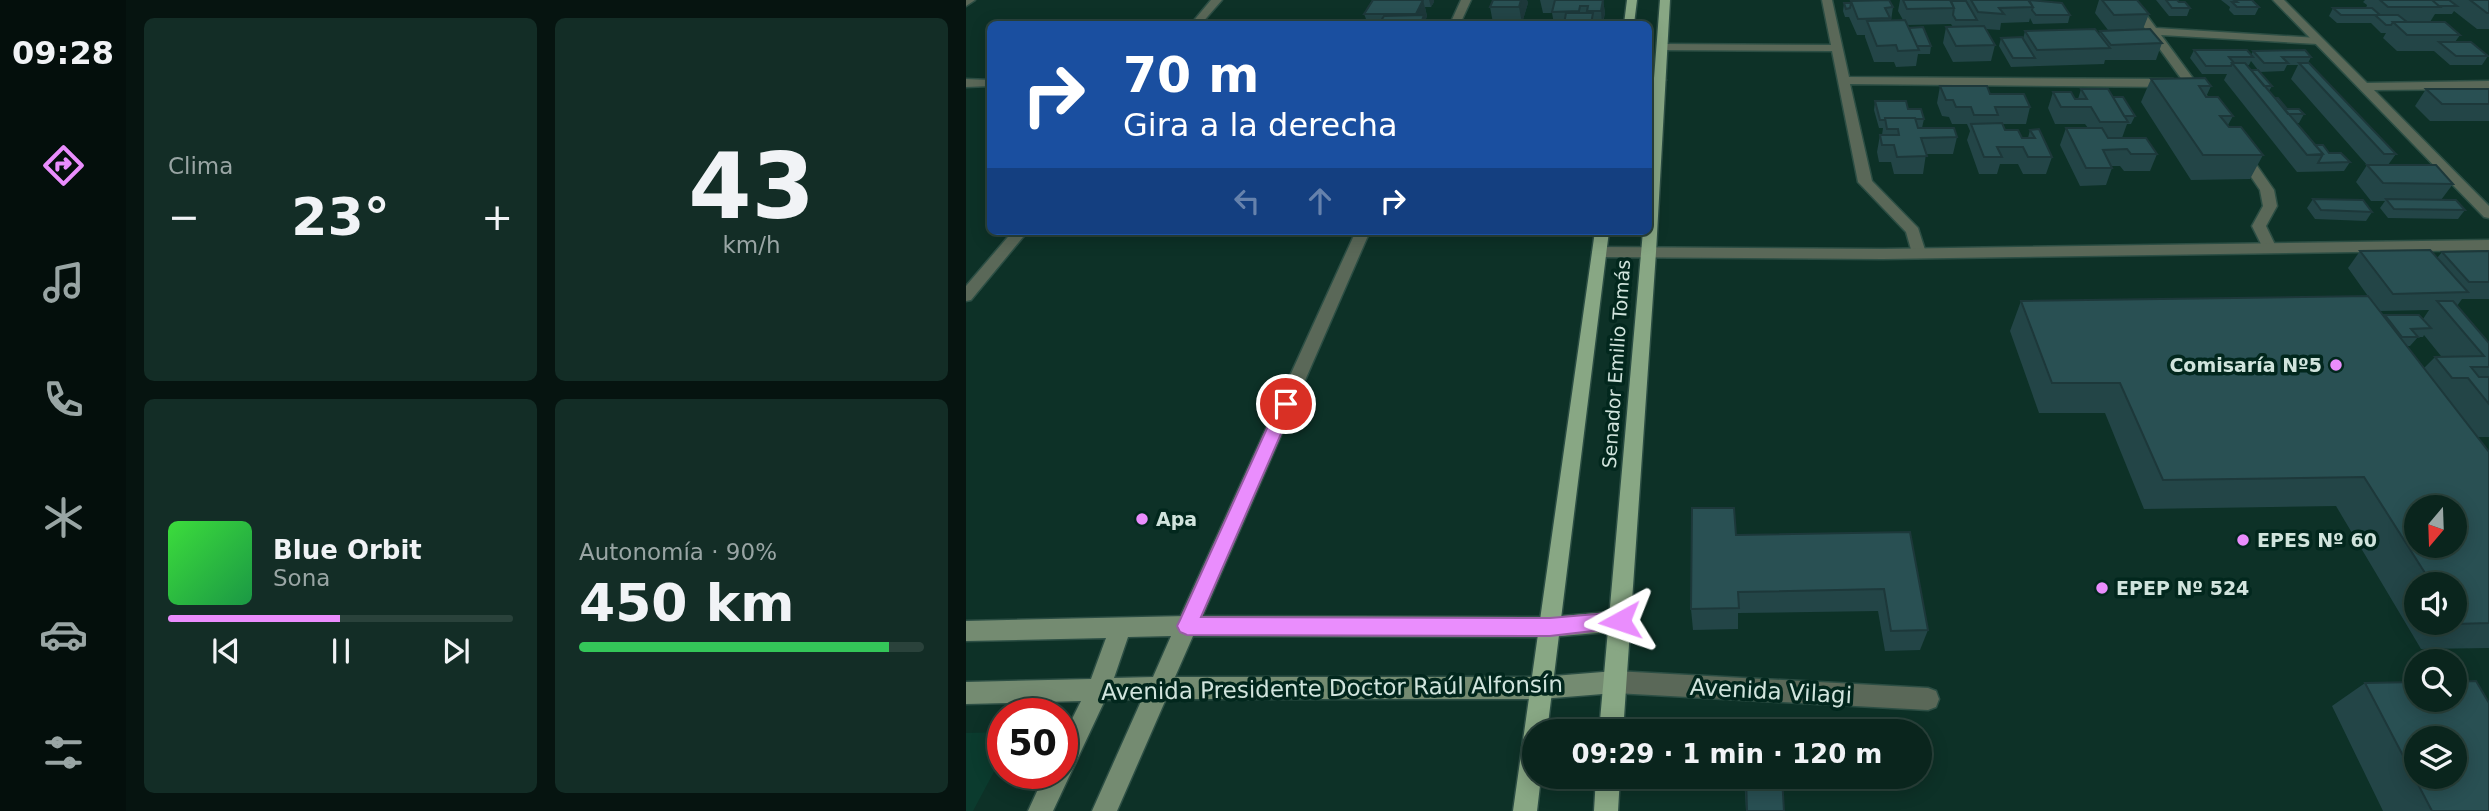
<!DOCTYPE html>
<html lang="es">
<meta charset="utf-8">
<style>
:root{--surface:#0a251d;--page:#132d26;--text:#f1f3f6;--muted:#99a5a4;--line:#2a423b;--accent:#ea8dfd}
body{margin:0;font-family:"DejaVu Sans",sans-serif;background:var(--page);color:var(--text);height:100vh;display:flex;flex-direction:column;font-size:26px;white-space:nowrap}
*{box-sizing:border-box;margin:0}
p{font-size:23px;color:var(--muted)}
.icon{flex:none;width:38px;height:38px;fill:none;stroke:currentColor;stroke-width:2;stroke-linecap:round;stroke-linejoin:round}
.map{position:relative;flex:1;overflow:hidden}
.panel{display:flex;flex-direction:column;gap:18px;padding:18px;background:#061410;width:840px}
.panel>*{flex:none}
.banner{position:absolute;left:21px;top:21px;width:665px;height:214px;border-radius:10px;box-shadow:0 4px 18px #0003,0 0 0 2px var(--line);background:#1a4fa0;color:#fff;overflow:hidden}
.needle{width:46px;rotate:199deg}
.controls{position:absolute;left:1438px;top:495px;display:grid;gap:14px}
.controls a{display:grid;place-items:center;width:63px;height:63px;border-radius:50%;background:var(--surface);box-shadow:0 4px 18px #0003,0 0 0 2px var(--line);font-size:35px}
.speed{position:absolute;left:21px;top:698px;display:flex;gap:14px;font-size:35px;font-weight:700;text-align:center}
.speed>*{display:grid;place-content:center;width:91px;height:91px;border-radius:50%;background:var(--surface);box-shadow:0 4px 18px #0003,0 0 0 2px var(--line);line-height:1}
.speed .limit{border:10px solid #d22;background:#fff;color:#111}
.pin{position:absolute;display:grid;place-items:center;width:60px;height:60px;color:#fff;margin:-30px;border:4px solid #fff;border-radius:50%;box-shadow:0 2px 7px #0007}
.me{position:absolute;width:77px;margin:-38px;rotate:265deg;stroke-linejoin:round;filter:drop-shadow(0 0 5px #0008)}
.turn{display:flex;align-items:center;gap:24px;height:147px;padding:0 21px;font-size:32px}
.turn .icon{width:91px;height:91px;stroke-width:2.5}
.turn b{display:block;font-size:49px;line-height:60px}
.lanes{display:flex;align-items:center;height:66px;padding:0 21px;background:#0003;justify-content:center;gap:35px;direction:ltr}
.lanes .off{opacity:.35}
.big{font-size:52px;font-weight:800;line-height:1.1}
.panel .widget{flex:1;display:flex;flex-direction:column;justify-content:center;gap:10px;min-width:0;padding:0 24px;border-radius:10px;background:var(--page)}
.panel .dial{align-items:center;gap:0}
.dial b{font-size:91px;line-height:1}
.song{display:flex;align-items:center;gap:21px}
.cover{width:84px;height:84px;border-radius:10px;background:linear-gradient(135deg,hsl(120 70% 55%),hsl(140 70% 35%))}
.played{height:7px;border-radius:4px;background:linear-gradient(90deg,var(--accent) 50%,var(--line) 50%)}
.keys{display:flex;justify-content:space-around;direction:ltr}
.heat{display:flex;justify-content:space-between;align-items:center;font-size:38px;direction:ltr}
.charge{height:10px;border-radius:5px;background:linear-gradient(90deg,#34c759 90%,var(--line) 0)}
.panel .tiles{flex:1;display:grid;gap:18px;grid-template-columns:repeat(2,1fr)}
.trip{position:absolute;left:556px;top:719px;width:410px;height:70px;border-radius:35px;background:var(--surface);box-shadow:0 4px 18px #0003,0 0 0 2px var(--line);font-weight:800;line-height:70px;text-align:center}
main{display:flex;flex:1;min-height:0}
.menu{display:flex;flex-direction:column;width:126px;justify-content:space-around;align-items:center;background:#040f0c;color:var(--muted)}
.menu .icon{width:49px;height:49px}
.menu .current{color:var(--accent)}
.menu b{font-size:32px;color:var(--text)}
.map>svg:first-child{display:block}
.built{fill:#0b3b2e}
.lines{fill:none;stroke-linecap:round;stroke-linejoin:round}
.lane-casing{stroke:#2c4e44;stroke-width:3}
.street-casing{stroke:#2c4e44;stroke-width:3}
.secondary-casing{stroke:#2c4e44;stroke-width:3}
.primary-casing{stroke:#2c4e44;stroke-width:3}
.lane{fill:#5a6858;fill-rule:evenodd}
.street{fill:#5a6858;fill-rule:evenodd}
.secondary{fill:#748b71;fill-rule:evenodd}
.primary{fill:#88a784;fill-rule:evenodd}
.wall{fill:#234547;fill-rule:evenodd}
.shaded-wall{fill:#1d383a}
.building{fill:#295053;stroke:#1d383a;stroke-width:2;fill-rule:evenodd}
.route{fill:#ea8dfd;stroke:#985ca4;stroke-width:2}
.poi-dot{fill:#ea8dfd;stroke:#02271d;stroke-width:2.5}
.labels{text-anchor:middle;stroke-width:7;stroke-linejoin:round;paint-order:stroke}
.street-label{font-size:19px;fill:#d1e4dd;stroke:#02271d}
.poi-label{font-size:19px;font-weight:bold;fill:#d1e4dd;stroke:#02271d;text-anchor:start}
.near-street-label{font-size:23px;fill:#d1e4dd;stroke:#02271d}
</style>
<main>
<nav class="menu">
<b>09:28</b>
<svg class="icon current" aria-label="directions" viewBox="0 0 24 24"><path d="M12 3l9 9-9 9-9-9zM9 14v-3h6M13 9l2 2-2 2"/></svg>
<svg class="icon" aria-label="music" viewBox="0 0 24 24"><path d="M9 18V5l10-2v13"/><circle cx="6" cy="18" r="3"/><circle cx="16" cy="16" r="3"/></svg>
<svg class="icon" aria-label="phone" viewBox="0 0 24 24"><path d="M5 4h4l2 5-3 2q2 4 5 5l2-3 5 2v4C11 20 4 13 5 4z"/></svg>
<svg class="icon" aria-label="climate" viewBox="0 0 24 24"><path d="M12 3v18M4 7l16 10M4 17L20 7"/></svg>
<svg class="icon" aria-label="car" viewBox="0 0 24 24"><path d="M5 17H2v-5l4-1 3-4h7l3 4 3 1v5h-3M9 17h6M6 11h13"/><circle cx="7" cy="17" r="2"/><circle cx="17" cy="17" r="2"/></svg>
<svg class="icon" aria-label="filters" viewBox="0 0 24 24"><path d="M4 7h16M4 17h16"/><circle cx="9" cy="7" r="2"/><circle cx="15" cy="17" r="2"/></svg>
</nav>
<section class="panel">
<div class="tiles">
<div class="widget"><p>Clima</p>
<div class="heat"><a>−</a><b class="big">23°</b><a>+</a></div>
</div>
<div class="widget dial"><b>43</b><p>km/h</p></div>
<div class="widget">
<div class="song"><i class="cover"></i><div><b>Blue Orbit</b><p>Sona</p></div></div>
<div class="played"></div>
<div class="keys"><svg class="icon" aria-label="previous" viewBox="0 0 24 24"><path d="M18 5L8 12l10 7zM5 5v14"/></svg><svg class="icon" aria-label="pause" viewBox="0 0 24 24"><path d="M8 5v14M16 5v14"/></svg><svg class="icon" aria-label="next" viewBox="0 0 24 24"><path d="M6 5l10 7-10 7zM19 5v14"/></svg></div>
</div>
<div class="widget"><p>Autonomía · 90%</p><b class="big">450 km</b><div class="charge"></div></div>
</div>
</section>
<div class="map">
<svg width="1523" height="811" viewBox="0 0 1523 811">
<rect width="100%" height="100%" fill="#0d3127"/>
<path class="built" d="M37 732V755L7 811H0V733Z"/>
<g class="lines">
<g class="lane-casing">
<path id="lane" d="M856 0H866L883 77 1207 79 1213 83 1207 87 884 84 906 181 952 228 960 253 953 258 946 253 940 232 892 182 866 51 697 50 691 47 697 44 865 45Z
M1154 0 1170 1 1190 28 1352 38 1357 41 1352 44 1195 35 1240 96 1234 100 1230 99 1162 5Z
M1275 149 1280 150 1308 190 1311 206 1300 226 1311 249 1309 252H1299L1286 226 1297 206 1294 190 1269 153Z
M649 671 962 688 970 691 973 699 970 707 962 710 649 693 641 690 638 682 641 674Z"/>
</g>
<g class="street-casing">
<path id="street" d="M0 0H9L0 6Z
M245 0H256L235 24H225Z
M495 0H505L494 24H484Z
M1307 0H1318L1401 83 1523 81V89L1408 90 1523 206V218L1518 217Z
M682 77H694L700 80 694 83H682Z
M0 79 24 80V86L0 87Z
M47 231H62L5 300 0 301V286Z
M390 231H404L229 633 221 636 213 633 210 626Z
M1523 240V250L917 259 633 257 626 252 633 247 917 249Z"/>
</g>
<g class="secondary-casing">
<path id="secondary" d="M655 611 663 614 666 621 663 628 655 631 584 637 227 636 209 677H575L649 671 657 674 660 682 657 690 649 693 575 699H200L151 811H126L176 699 139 700 87 811H62L79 774H96V739L115 701 0 704V682L125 679 140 638 0 641V621L221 616 584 617ZM205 636 187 677 148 678 162 637Z"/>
</g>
<g class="primary-casing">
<path id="primary" d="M661 0H671L668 24H658Z
M694 0H704L690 252 657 732H633L677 231H682V157Z
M629 231H643L581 732H569V777H575L571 811H547Z
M630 777H654L652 811H628Z"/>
</g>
<use href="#lane" class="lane"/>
<use href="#street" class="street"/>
<use href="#secondary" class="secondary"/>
<use href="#primary" class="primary"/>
</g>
<path class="wall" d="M406 0H468V2L465 7H459L461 16 460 19 461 24H402L398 14Z
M527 0H561L562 3 556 23H527L524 7Z
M574 0H637L639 13 637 24H588L586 13H577Z
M934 0H984L985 1H1000V0H1062L1104 15 1102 23 1067 24 1064 18 1063 22 1035 23 1034 30 1019 29 1029 45 1025 61 987 62 977 43 980 27H987L985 24 941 25 943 28 965 46 964 54H952L950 66 930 67 928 62H908L899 37V35H891L883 17H879L877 11 878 3H885L927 7 925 21 937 20 932 11Z
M1133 0H1171L1183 14 1177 29 1142 30 1129 13Z
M1190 0H1211L1213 2 1224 8 1221 16H1203Z
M1255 0H1286L1293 7 1289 15H1268L1263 10 1264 7Z
M1399 0H1523V29H1511L1488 11 1486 14H1469L1464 22 1494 35 1489 42 1522 56 1516 65H1484L1468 51H1431L1417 38 1420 33H1415L1405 23H1371L1363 16 1367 8H1400L1401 5 1397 2Z
M1059 31 1133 34 1134 31 1196 43 1190 60H1139L1138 64 1045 67 1033 46 1035 38 1057 39Z
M1228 50 1285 55 1287 51 1345 57 1342 63 1430 154 1422 165 1487 184 1475 200 1499 210 1492 219 1422 218 1414 208 1419 201H1405L1390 182 1401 165 1325 79 1332 65H1321L1318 71 1294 72 1306 86 1303 91 1309 98 1321 109 1338 114 1333 123H1330L1349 145 1384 162 1378 171 1331 172 1258 80 1261 74H1236L1224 58ZM1285 61 1292 70H1285L1281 65H1283Z
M1185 79 1245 86 1240 97 1267 116 1262 125 1297 155 1284 179 1225 180 1175 102Z
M974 86 1024 94 1064 107 1060 124H1037L1039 130 1056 138H1062L1064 130 1086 157 1080 174H1057L1052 164H1034L1031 174H1013L1001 140 1004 131 1001 124H986L983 117 976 116 971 103Z
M1115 89 1147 97 1169 116 1165 124H1161L1156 138 1191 154 1184 171H1158L1154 166H1146V168L1140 185 1114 186 1094 145 1100 128H1122L1119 124H1089L1082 108 1087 92 1109 99H1112Z
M1460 89H1523V121H1464L1449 106Z
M909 101 942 109 958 119 956 128 991 137 987 154H960L957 174H928L925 162H913L911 152 914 135H916L917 128H913L908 110Z
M1347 199 1406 212 1400 221 1349 219 1341 208Z
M1394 251 1471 258 1476 252 1523 251V299H1496L1491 306 1523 343V437H1511L1523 452V648L1455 649 1370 506 1178 509 1139 413H1073L1044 331 1055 301 1404 299 1382 268ZM1463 310 1457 319 1419 315 1418 317 1414 311ZM1458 335 1475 356 1469 357 1458 368 1441 346H1444L1452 337H1457ZM1451 584H1489V623H1451Z
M944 532 962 630 954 650 919 651 912 611 772 613V629L727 630 725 609 770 535Z
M1399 683 1523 811H1417L1366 706Z
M778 777H816L818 811H780Z"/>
<path class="shaded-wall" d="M457 0 461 16 460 19 461 24H456L455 23H453L450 14Z
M463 0H468V2L465 7Z
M555 0H561L562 3 556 23 553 7Z
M637 0 639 13 636 24 635 11Z"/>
<path class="building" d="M407 0H457L450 14H398Z
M527 0H555L553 7H524Z
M589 0H637L635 11H621L622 6H614L613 11 586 12Z
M923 0 927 7 919 8 924 18 892 19 885 1Z
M937 0H984L988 8 941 9Z
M1005 0H1062L1067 7 1033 8 1038 14 1012 12Z
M1063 0 1096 3 1104 15H1070L1066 10 1067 7Z
M1136 0H1171L1183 14 1148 15Z
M1200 0H1211L1213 2H1219L1224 8H1206Z
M1268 0H1286L1293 7H1271L1266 2H1271Z
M1414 0H1466L1474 7H1422Z
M1466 0H1483L1491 6H1473Z
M1504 0H1523V13H1521Z
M985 1H1000L1011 20H990L987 15 988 8Z
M878 3H885L884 8 880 9Z
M1367 8H1406L1414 15H1375Z
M600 13H627L625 24H598Z
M458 15 455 23H448L447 24H413L418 16Z
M1409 15H1432L1441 22H1427L1425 25H1420Z
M939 20 953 50 932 51 930 45 911 46 901 21Z
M1427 22H1479L1494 35H1441Z
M505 23H521V24H505Z
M530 23H555V24H530Z
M1018 26 1029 45 990 46 980 27Z
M957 27 965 46H951L943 28Z
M1129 29 1144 48 1071 50 1059 31Z
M1184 29 1196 43 1145 45 1134 31Z
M1056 37 1069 58H1047L1035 38Z
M1473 42H1505L1522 56H1490Z
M1228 50H1281L1287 57H1263L1268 63H1266L1265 66H1240Z
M1339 50 1345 57H1316L1322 63H1298L1287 51Z
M1266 63H1279L1357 154 1341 155Z
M1333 63H1343L1430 154H1418Z
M1285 70H1292L1306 86H1298Z
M1239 78 1245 86H1233L1240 97H1252L1267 116H1254L1263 127H1275L1297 155H1237L1185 79Z
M974 86H1021L1024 94H1058L1064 107H1029L1032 115H1008L1005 107H990L987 100H980Z
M1115 89H1142L1162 122H1134L1125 107H1095L1087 92H1105L1109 99H1121Z
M1460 89H1523V104H1476Z
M1147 97H1157L1169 116H1158Z
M1309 98H1312L1321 109H1333L1338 114H1322Z
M909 101H940L942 109H955L958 119H950L949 118H919V120H914Z
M919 118H949L952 128H988L991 137 955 138 961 156 931 157 928 145H916L914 135H933L932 129H921Z
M1036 123 1039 130H1052L1056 138H1069L1064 130 1073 129 1086 157H1062L1057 147H1031L1036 157H1018L1005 124Z
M1100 128H1136L1142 138H1180L1191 154H1165L1161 149 1137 150 1146 168H1120Z
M1349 145H1357L1363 153H1375L1384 162 1352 163 1357 154Z
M1401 165H1470L1487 184 1417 183Z
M1347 199 1397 200 1406 212 1355 210Z
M1420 199 1490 200 1499 210 1428 209Z
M1464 250 1502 292 1427 294 1394 251Z
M1523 251V282H1503L1476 252Z
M1402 296 1523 452V623L1490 624 1489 622V584H1466L1398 477 1197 480 1154 383H1086L1055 301ZM1451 508H1489V546H1451Z
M1471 301H1487L1523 343V367H1505L1513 377H1523V404L1502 378H1486L1469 357 1518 356Z
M1419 315H1453L1465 328 1445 329 1452 337H1436Z
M726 508H768L770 535 944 532 962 630 925 631 918 589 772 592 773 608 725 609Z
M1510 681 1523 703V811H1466L1399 683 1451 682V700H1489V682ZM1451 738H1489V777H1451Z
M780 777H816L818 811H781Z"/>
<path class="route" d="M320 398 328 404 235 617 584 618 654 612 661 614 664 621 661 627 584 636 221 635 214 632 211 626 214 620 312 404Z"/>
<g class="poi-dot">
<circle cx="1370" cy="365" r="7"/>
<circle cx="176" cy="519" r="7"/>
<circle cx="1277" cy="540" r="7"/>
<circle cx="1136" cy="588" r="7"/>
</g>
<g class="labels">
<g class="street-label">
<text transform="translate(650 364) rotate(-86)" y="7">Senador Emilio Tomás</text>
</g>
<g class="poi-label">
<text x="1356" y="372" text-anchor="end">Comisaría Nº5</text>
<text x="190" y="526">Apa</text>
<text x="1291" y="547">EPES Nº 60</text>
<text x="1150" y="595">EPEP Nº 524</text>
</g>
<g class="near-street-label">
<text transform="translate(366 688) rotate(-1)" y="8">Avenida Presidente Doctor Raúl Alfonsín</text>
<text transform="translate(805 691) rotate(3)" y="8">Avenida Vilagi</text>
</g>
</g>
</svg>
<div class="controls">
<a><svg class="needle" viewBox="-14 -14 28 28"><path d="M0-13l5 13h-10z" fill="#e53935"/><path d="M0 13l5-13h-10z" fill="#99a5a4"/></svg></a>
<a><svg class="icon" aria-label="sound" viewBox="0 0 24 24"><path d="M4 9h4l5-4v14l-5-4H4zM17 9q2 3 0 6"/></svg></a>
<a><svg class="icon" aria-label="search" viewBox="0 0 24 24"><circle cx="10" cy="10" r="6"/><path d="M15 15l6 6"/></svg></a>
<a><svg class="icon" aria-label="layers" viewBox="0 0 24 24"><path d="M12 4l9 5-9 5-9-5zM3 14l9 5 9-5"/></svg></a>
</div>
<div class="speed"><div class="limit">50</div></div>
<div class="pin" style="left:320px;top:404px;background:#d93025"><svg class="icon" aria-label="arrive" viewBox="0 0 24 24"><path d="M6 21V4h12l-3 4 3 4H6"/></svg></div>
<svg class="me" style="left:654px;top:621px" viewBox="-20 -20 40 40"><path d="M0-17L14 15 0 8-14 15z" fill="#ea8dfd" stroke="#fff" stroke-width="4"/></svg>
<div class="trip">09:29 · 1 min · 120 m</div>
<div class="banner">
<div class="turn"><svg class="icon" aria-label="right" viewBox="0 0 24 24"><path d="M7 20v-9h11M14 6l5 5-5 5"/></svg><div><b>70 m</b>Gira a la derecha</div></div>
<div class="lanes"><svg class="icon off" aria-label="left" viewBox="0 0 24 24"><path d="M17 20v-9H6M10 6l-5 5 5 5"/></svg><svg class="icon off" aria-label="ahead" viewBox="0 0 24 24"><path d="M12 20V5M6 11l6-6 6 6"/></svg><svg class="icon" aria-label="right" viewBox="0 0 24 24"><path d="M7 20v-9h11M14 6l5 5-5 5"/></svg></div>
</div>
</div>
</main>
